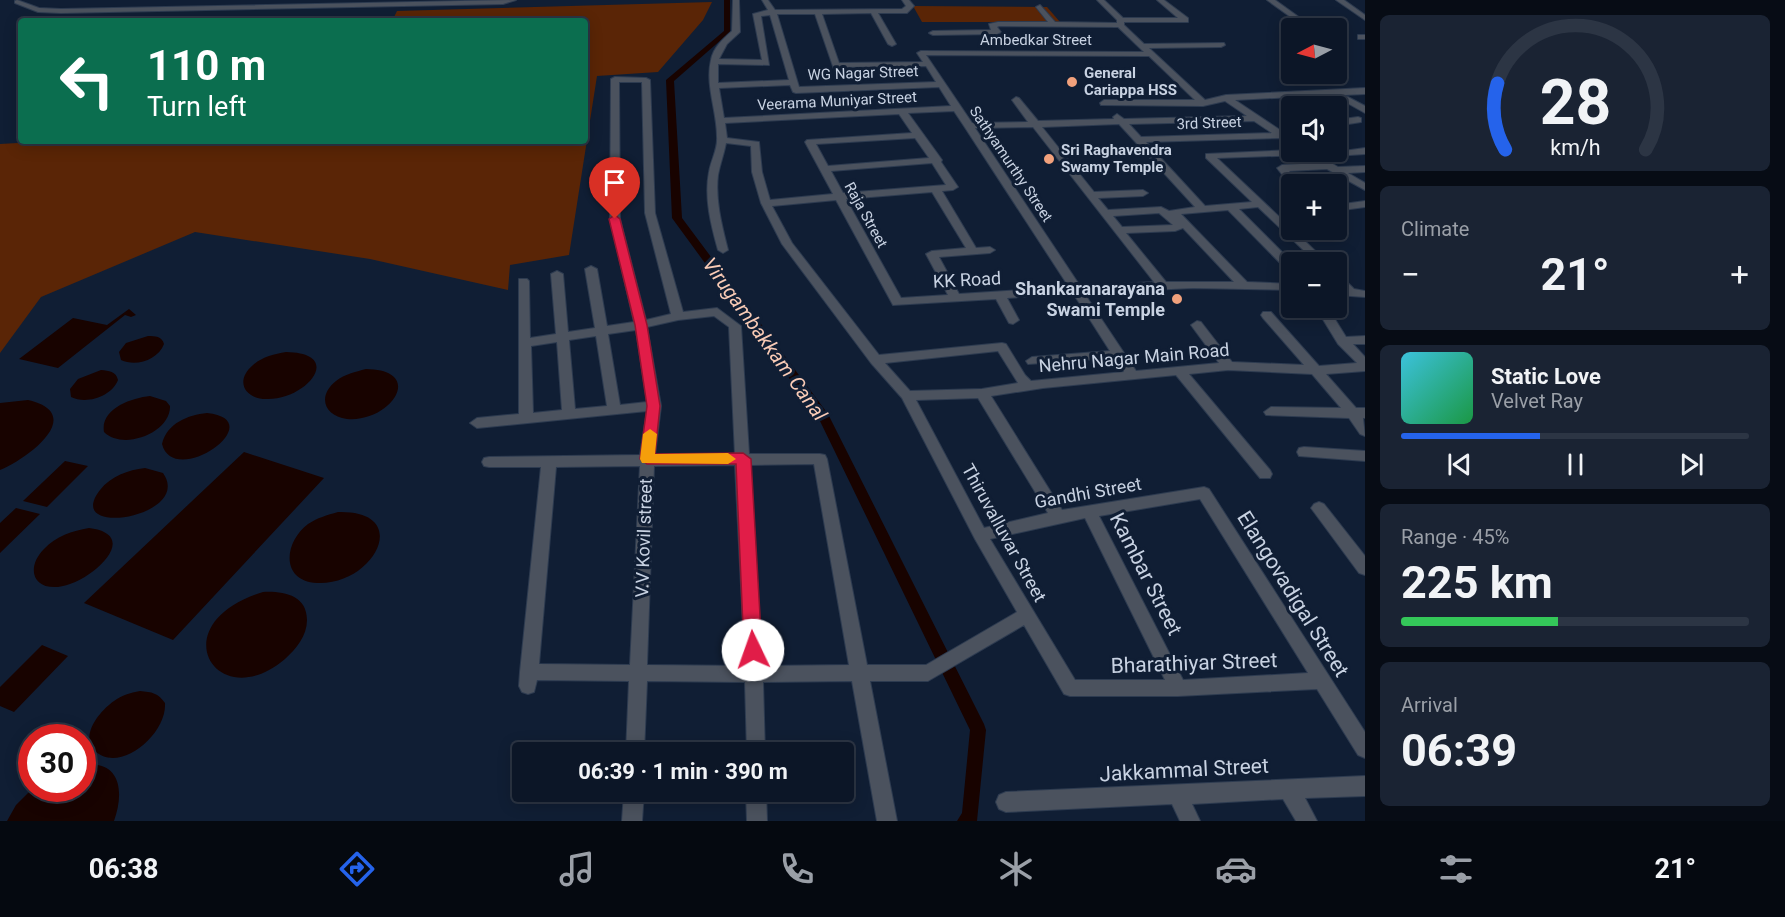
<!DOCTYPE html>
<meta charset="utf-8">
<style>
:root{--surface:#0c1627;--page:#1a2333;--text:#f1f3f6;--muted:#9a9fa7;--line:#2c3544;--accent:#2563eb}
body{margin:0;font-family:Roboto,sans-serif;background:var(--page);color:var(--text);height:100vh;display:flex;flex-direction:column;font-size:22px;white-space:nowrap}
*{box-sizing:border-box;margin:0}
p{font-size:20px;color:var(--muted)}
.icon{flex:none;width:33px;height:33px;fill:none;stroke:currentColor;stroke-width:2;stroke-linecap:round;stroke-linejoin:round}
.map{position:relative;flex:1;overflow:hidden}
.drawer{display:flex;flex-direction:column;gap:15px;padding:15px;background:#070c15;width:420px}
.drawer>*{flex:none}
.guide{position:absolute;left:18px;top:18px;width:570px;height:126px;border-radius:6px;box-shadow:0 3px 15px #0003,0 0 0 2px var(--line);background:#0b6e4f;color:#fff;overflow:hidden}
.needle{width:39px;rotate:264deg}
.controls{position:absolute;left:1281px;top:18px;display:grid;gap:12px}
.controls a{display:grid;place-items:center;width:66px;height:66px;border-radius:6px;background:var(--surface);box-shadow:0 3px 15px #0003,0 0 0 2px var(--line);font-size:30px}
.speed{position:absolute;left:18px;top:724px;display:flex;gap:12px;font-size:30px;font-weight:700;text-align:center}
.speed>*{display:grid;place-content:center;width:78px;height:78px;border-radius:50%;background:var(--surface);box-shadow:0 3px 15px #0003,0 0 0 2px var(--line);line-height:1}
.speed .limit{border:9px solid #d22;background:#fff;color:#111}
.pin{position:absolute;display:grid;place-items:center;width:51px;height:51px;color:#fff;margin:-62px -26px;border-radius:50% 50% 50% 0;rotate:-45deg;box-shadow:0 0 6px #0007}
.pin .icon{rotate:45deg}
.me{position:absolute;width:66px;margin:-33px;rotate:357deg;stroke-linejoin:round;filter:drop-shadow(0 0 4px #0008)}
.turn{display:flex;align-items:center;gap:21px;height:126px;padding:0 30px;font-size:27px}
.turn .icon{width:78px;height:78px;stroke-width:2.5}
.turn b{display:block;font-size:42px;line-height:51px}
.big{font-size:45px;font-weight:700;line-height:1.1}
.drawer .widget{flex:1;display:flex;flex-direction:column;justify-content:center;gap:9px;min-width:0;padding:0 21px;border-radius:9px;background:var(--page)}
.drawer .dial{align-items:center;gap:0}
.dial svg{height:156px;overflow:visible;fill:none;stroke:var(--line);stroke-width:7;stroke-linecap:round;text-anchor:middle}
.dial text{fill:var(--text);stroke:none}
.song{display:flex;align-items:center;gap:18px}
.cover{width:72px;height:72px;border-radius:9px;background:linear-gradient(135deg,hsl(190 70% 55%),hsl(140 70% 35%))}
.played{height:6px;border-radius:3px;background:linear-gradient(90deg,var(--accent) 40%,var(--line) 40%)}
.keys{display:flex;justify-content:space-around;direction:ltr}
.heat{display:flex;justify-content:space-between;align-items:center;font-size:33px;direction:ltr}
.charge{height:9px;border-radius:4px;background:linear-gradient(90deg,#34c759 45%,var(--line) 0)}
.trip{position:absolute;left:512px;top:742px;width:342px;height:60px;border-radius:6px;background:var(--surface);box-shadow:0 3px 15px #0003,0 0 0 2px var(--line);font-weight:700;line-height:60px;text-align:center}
.tabs{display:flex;height:96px;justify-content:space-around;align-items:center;background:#050910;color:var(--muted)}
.tabs .icon{width:42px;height:42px}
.tabs .selected{color:var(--accent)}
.tabs b{font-size:27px;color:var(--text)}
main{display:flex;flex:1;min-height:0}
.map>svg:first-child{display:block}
.green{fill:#5a2506}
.water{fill:#180300}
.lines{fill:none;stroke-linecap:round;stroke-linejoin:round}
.canal{fill:#180300;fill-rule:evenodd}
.minor-casing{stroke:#2d3b50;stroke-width:2}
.minor{fill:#4b525e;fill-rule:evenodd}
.route{fill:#e11d48;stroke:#92132f;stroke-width:1.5}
.slow{fill:#f59e0b}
.poi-dot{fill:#f1a17c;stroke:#101e34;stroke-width:2}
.labels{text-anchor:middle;stroke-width:6;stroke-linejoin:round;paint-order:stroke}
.far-street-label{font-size:15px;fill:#c8d2e2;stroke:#101e34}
.far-poi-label{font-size:15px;font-weight:bold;fill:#c8d2e2;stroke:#101e34;text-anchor:start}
.street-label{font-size:18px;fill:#c8d2e2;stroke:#101e34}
.poi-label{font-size:18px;font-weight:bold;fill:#c8d2e2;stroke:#101e34;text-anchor:end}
.water-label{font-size:20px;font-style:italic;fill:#f9cbb6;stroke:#101e34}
.near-street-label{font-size:21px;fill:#c8d2e2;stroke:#101e34}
</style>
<main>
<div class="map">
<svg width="1365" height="821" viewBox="0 0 1365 821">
<rect width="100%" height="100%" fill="#101e34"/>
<path class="green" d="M712 2 703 20 658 72 597 76 569 255 510 265 508 290 370 259 195 232 41 297 0 353V144L53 141H585V21H392L397 11Z
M913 6 1047 7 1060 22H922Z"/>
<path class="water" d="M129 309 136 315 131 317 125 315 58 368 19 359 73 318 107 325Z
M148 336C155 336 162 336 164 344 158 360 136 367 121 360L119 352 126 343Z
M286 352C345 353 307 399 268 399 245 400 234 381 253 365 262 357 274 354 286 352Z
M366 369C427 370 390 423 347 419 324 416 317 396 336 381 345 374 355 372 366 369Z
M101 370C109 371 116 371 118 380 112 396 87 405 71 397L70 389 78 379Z
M150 396 166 401 170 406C171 433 123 451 104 432 100 409 131 398 150 396Z
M28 400C88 414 27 459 0 470V403Z
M207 413C273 420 174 490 162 444 167 423 188 415 207 413Z
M244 452 324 478 173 640 84 603Z
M65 461 88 466 47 507 23 501Z
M145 468 163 473C194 517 62 539 100 490 111 476 128 470 145 468Z
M16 508 40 514 0 553V523Z
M338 512C414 510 374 586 317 583 280 581 284 542 308 524 317 518 327 515 338 512Z
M89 528C145 535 88 585 58 587 31 589 27 566 44 549 56 536 72 531 89 528Z
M263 592C283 591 307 595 307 620 307 636 296 649 285 659 217 717 159 624 263 592Z
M42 645 68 656 14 712 0 706V687Z
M140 691C152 692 158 693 165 703 167 735 119 774 95 751 79 735 101 710 114 701 122 695 130 693 140 691Z
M83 765C122 760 124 793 114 821H7L16 805 32 789H82Z"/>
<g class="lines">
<path class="canal" d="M724 0H730V32L674 81 682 218 828 414 984 724 986 730 977 821H957L962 813 970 730 819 419 672 218 666 80 724 31Z"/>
<g class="minor-casing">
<path id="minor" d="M17 0 39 8 61 9 516 0 503 4 61 13 38 12 15 3V1Z
M733 0H739L740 32 727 44 719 59 762 60 753 14 768 10 762 0H768L775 10 902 9 906 6 902 0H909L914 6 907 13H878L896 44 892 46 888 44 871 13 822 14 839 63 923 62 917 53 921 51 1144 52 1118 27 999 26 997 27 1001 32 997 34 933 35 929 33 933 31 991 30 989 24 998 22H1048L1036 7 1040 5 1055 22 1117 23V20L1097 0H1104L1123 18H1178L1157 0H1164L1188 18V22H1124V25L1144 44 1224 43 1225 45 1221 47 1149 48 1205 100 1226 95 1365 88V94L1344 95 1365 106V113L1333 95 1235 100 1292 138V145L1280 138 1146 142 1205 206 1252 202 1206 158V154L1292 150V152H1336L1365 148V154L1321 157 1338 167 1365 166V172L1348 173 1365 183V190L1327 169 1289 171 1299 184 1291 186 1277 168 1282 165 1319 163 1304 155 1217 158 1327 262H1316L1258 207 1239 209 1292 262V272L1288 271 1228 210 1181 214 1247 282 1292 284V290L1193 288 1084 293 1136 371 1219 363 1191 325 1197 321 1201 322 1232 362 1304 365 1263 318 1261 315 1263 312H1271L1319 366 1357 363 1338 344 1316 308H1328L1346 337 1365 336V344H1353L1365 357V371L1326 374 1356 408H1365V418H1363L1365 436 1360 434 1349 418 1266 415 1264 412 1271 407 1341 408 1312 374 1228 370 1189 374 1270 470 1272 474 1270 478H1260L1176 375 1043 388 991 396 1062 510 1204 487 1209 489 1365 732V758L1358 755 1317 689 1178 696H1070L1064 694 1024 625 928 681H870L897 821H877L852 681 763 682 765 753H747L745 682 647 681 644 753H626L629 681 537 680 534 692 528 694 522 692 519 686 520 672 541 467H489L484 466 482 462 484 458 489 457 640 455 647 411 477 428 470 423 477 418 519 414V279H527L529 281 530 338 556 334 551 274 557 271 563 274 568 332 595 328 585 269 591 266 597 269 607 326 634 322 610 219 611 79 615 77 646 78 650 80 655 213 683 312 717 308 741 326 749 454H820L825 455 827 459 867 665H926L1017 612 975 539 902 398 871 363 782 244 761 203 752 172 751 146 726 143C724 154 720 164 718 175 715 200 722 226 728 250L723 253 718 250C711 225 704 198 709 172 711 160 718 149 717 137 717 111 705 85 711 60 713 48 723 39 732 31ZM777 14H815L837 78 844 76 841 67 926 66 936 82 799 87ZM770 15 789 80 718 83V64L769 65 761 16ZM926 55 1149 56 1195 100H1104L1100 103 1101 105 1203 106 1225 101 1247 116 1124 119 1117 114 1113 117 1114 119 1038 121 1019 98 1016 97 1012 100 1028 122 972 123ZM619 82H642L645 213 671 314 646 320 620 219ZM790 85 793 92 796 93 939 87 951 106 724 118 719 88ZM954 111 964 126 1069 287 959 294 939 257 990 253 995 250 990 247 976 248 942 191 953 190 958 187 941 162 942 160 908 113ZM899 114 912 133 807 140 805 142 833 194 770 200 762 172 759 142 727 138 725 123ZM1254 121 1272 133 1141 137 1129 124ZM1119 124 1195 207 1169 211 1161 207 1108 210 1098 198 1143 196 1148 193 1143 190 1094 192 1042 127ZM1033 127 1154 282 1080 286 975 128ZM915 138 929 158 828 166 816 144ZM932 163 946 185 843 193 831 171ZM932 192 966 248 932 251 926 254 948 295 901 298 846 199ZM836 200 893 305 996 299 1009 323 1013 324 1019 320 1007 298 1073 293 1110 351 1032 357 1026 361 1028 364 1115 358 1124 372 1031 381 1025 375 1006 344 1002 343 879 355 792 243 772 206ZM1159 213 1173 225 1122 227 1113 216ZM1183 228 1234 282H1166L1126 233 1175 231ZM714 316 729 327 735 455H655L661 406 647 327 678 320ZM636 330 647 402 620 405 608 334ZM596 336 607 406 575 409 569 340ZM557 342 562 410 533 413 531 346ZM998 351 1018 383 982 389 910 391 885 363ZM978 398 1048 513 984 528 916 400ZM814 464 849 665 762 666 750 465ZM735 465 745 666 647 665 654 466ZM640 466 630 665 539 664 556 467ZM1200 499 1308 673 1183 680 1099 516ZM1085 518 1165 680H1075L990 539Z
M1267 0H1275L1314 28H1306Z
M1336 0H1344L1365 15V20Z
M1358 35H1365V39H1358Z
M1358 117 1361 118V122L1336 126V120Z
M1365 201V207L1336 211V205Z
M1336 274 1340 275 1354 289 1365 291V297L1336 295V288H1340L1336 284Z
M1304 447 1365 451V461L1299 456 1297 452 1299 448Z
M1319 502 1324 504 1365 556V575L1359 573 1314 512 1311 508 1314 504Z
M1365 776V796L1305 798 1317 821H1296L1283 799 1192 804 1200 821H1180L1172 804 1006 812 999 809 996 802 999 795 1006 792Z
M624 792H644L642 821H622Z
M746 792H766L767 821H747Z"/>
</g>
<use href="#minor" class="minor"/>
</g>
<path class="route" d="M615 215 620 219 647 325 660 406 655 454 743 453 751 459 762 650 759 656 753 658 747 656 744 650 736 464H647L640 459 647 406 635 325 609 219Z"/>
<path class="slow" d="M650 429 657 434 655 454 728 453 736 459 728 464 642 463 640 459 643 434Z"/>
<g class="poi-dot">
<circle cx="1072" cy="82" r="6"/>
<circle cx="1049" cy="159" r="6"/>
<circle cx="1177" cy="299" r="6"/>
</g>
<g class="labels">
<g class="far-street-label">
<text x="1036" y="45">Ambedkar Street</text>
<text transform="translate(863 73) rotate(-2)" y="5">WG Nagar Street</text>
<text transform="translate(837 101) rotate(-3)" y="5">Veerama Muniyar Street</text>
<text transform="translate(1209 123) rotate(-2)" y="5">3rd Street</text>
<text transform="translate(1011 164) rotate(56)" y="5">Sathyamurthy Street</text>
<text transform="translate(866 215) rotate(61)" y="5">Raja Street</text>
</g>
<g class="far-poi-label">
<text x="1084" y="78">General<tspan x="1084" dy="17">Cariappa HSS</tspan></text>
<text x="1061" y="155">Sri Raghavendra<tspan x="1061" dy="17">Swamy Temple</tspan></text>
</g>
<g class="street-label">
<text transform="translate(967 280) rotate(-3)" y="6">KK Road</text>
<text transform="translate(1134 358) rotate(-5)" y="6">Nehru Nagar Main Road</text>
<text transform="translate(1088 493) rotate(-10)" y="6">Gandhi Street</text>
<text transform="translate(1004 533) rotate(61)" y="6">Thiruvalluvar Street</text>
<text transform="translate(644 538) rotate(-88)" y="6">V.V Kovil street</text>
</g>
<g class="poi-label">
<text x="1165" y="295">Shankaranarayana<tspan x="1165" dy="21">Swami Temple</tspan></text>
</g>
<g class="water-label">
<text transform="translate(765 339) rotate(54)" y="7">Virugambakkam Canal</text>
</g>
<g class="near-street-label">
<text transform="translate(1146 574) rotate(63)" y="7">Kambar Street</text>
<text transform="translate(1293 594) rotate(58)" y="7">Elangovadigal Street</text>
<text transform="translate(1194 663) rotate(-2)" y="7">Bharathiyar Street</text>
<text transform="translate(1184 770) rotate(-3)" y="7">Jakkammal Street</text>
</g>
</g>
</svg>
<div class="controls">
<a><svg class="needle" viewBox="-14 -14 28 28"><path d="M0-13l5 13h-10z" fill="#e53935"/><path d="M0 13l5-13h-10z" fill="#9a9fa7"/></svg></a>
<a><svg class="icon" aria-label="sound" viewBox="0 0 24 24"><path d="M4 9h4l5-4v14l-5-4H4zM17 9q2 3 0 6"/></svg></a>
<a>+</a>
<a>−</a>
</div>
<div class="speed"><div class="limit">30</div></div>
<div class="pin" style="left:615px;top:219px;background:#d93025"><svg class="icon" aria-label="arrive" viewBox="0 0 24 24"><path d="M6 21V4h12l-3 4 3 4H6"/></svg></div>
<svg class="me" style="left:753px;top:650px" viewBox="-20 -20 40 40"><circle r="19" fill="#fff"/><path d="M0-13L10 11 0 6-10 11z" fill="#e11d48"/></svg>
<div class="trip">06:39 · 1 min · 390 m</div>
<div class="guide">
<div class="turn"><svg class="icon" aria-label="left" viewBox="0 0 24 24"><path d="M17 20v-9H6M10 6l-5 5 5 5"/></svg><div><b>110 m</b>Turn left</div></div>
</div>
</div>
<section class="drawer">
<div class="widget dial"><svg viewBox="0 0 100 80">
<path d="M14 69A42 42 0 1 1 86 69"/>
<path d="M14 69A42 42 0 0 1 10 35" stroke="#2563eb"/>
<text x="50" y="56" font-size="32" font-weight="700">28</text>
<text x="50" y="72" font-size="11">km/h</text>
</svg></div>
<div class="widget"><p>Climate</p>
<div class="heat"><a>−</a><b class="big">21°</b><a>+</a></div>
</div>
<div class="widget">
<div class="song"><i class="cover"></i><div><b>Static Love</b><p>Velvet Ray</p></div></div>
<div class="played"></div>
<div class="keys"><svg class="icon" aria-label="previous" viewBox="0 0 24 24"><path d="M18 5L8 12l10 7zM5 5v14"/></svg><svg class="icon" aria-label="pause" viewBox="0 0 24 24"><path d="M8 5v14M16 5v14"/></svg><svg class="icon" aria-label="next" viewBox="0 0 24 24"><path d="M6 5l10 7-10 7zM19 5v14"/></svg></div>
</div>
<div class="widget"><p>Range · 45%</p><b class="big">225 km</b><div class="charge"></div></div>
<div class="widget"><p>Arrival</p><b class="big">06:39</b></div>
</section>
</main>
<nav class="tabs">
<b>06:38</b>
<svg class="icon selected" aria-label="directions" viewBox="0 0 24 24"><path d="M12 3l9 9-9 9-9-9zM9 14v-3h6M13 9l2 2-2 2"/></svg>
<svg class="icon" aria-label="music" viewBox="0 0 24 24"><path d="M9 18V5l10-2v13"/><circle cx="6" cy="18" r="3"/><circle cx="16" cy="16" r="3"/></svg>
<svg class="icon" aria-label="phone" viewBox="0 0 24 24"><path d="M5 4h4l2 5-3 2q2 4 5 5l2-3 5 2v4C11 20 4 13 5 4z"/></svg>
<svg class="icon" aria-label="climate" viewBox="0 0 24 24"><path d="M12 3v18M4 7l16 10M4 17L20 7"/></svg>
<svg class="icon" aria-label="car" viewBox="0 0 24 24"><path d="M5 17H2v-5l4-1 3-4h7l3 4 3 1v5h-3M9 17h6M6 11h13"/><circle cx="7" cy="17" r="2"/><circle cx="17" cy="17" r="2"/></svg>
<svg class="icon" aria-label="filters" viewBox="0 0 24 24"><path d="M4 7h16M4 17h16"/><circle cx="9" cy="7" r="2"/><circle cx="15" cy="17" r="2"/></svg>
<b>21°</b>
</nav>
